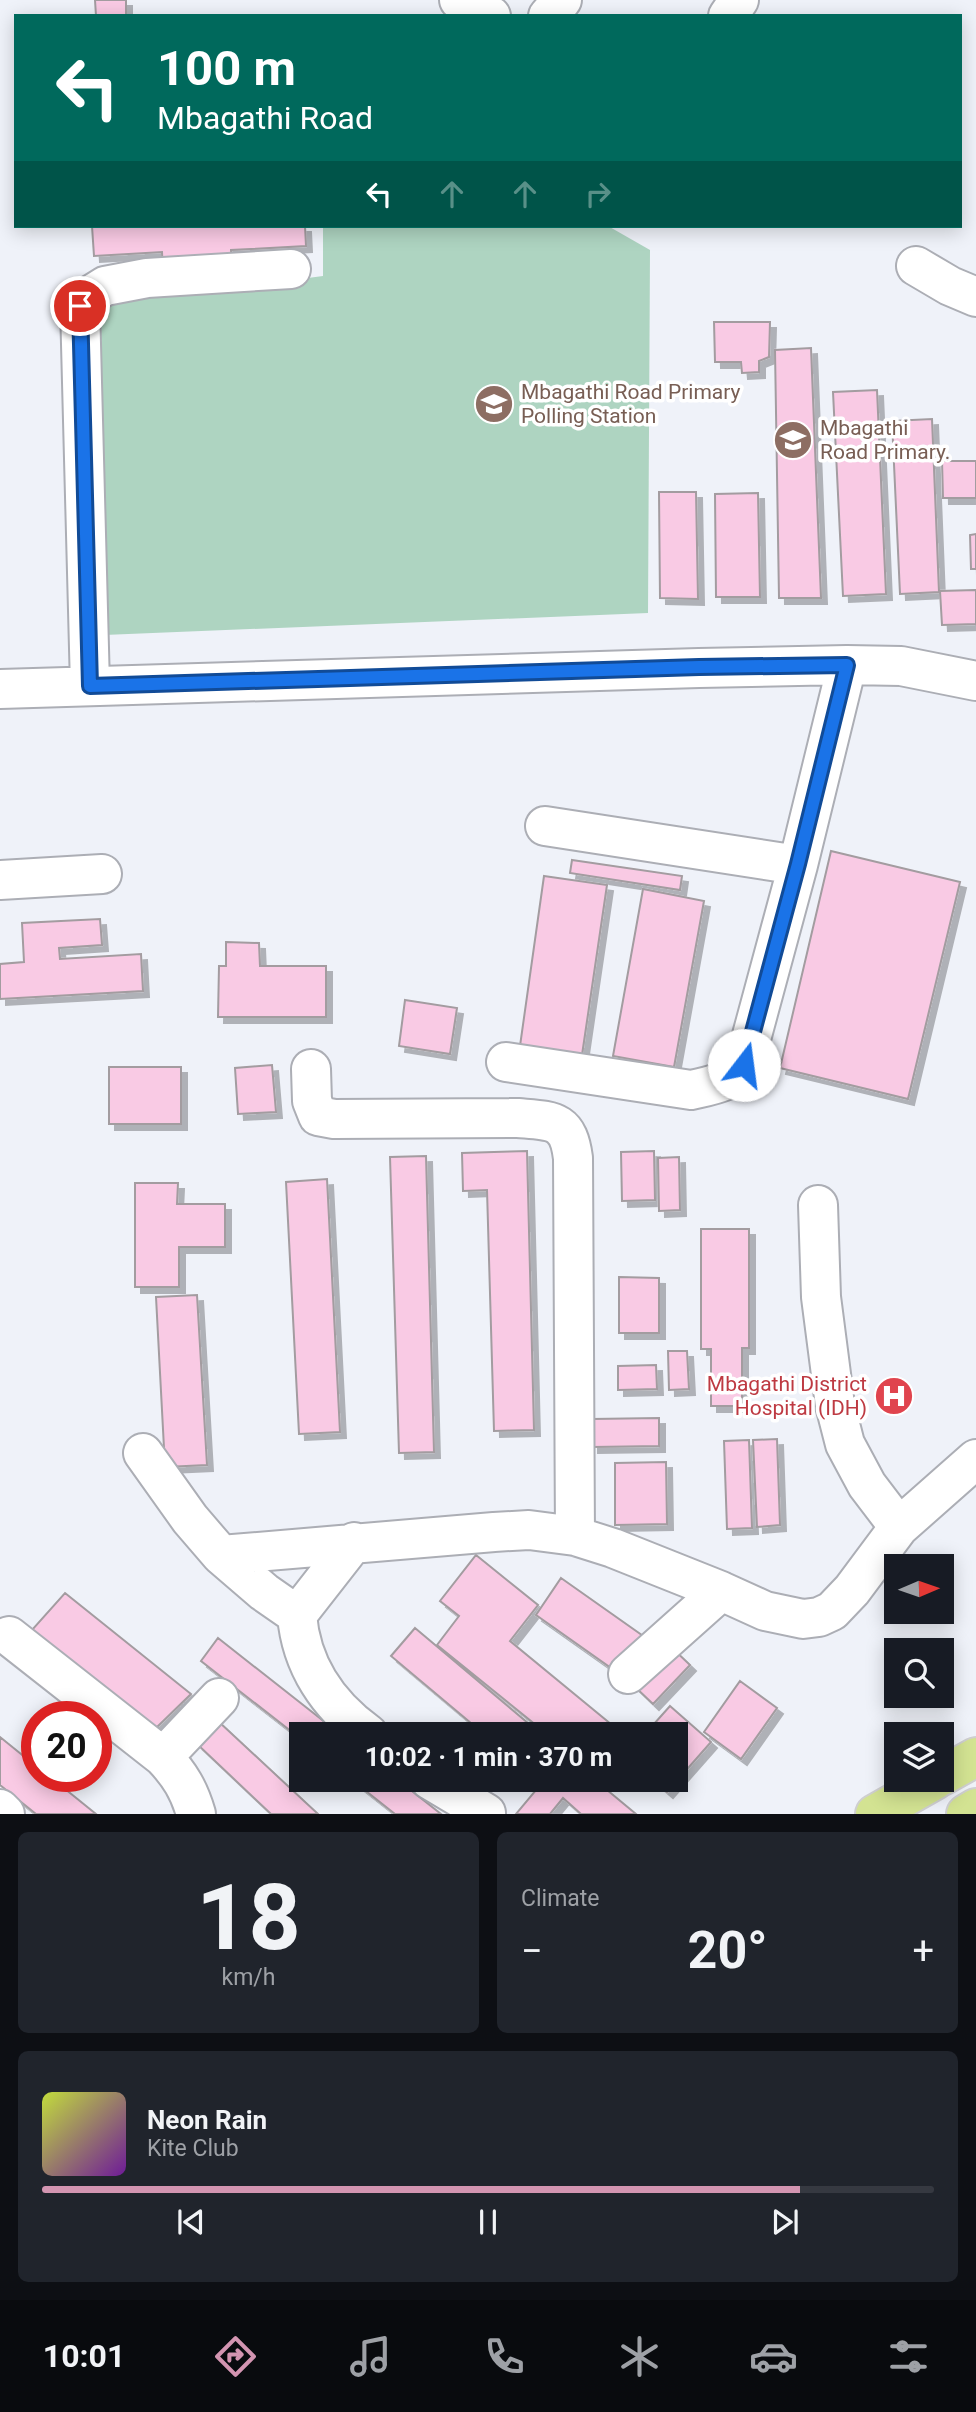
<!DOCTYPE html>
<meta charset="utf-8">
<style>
:root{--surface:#171b24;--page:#20242c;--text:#f1f3f6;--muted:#9ea1a6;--line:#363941;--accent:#d395b1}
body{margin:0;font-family:Roboto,sans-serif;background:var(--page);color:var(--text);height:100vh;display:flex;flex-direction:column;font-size:26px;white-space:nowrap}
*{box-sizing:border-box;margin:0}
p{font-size:23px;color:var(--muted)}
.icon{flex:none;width:38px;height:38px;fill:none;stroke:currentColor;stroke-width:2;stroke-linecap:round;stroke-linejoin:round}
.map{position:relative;height:1814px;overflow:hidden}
.details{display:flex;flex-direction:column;gap:18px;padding:18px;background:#0d0f14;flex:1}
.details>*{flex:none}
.banner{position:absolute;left:14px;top:14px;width:948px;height:214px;border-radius:0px;box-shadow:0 4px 18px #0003;background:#00695c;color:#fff;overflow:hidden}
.needle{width:46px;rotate:88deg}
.tools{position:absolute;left:884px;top:1554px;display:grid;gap:14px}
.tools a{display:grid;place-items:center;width:70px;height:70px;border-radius:0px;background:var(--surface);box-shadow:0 4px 18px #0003;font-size:35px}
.speed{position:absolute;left:21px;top:1701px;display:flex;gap:14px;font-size:35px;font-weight:700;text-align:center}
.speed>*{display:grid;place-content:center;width:91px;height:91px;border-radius:50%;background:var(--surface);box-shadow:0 4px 18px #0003;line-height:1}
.speed .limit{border:10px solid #d22;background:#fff;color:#111}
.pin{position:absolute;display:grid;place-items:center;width:60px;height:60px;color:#fff;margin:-30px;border:4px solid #fff;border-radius:50%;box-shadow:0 2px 7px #0007}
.me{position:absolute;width:77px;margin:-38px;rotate:15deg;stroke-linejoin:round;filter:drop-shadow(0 0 5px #0008)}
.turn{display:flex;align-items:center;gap:24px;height:147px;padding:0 28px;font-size:32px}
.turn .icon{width:91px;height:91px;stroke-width:2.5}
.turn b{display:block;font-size:49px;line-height:60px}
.lanes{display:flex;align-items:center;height:66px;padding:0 28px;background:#0003;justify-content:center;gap:35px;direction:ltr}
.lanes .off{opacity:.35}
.big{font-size:52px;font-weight:700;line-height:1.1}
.details .tile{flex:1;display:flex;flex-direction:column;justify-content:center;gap:10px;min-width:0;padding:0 24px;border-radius:10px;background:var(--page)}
.details .dial{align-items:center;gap:0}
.dial b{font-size:91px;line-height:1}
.song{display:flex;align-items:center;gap:21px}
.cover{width:84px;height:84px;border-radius:10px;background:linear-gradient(135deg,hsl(70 70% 55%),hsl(280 70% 35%))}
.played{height:7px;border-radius:4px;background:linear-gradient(90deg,var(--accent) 85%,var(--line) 85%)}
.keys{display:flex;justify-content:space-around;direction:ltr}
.heat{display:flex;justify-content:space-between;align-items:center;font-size:38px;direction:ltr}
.details .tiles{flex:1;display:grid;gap:18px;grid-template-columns:1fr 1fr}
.tile:last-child{grid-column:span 2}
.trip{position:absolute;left:289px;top:1722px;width:399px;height:70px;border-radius:0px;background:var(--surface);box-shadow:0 4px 18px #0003;font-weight:700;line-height:70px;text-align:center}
.tab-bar{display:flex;height:112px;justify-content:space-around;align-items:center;background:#090b0e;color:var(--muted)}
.tab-bar .icon{width:49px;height:49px}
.tab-bar .current{color:var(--accent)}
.tab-bar b{font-size:32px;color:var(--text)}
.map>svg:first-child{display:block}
.green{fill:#aed4c1}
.building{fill:#f9cae4;stroke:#a39ca0;stroke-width:2;filter:url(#shadow)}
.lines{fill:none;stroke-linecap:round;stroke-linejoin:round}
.minor-casing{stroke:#acaeb5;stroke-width:42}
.major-casing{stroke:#cfcfd0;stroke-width:42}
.minor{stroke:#fff;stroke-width:38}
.major{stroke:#d3e392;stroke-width:38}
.route-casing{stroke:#114b97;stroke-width:18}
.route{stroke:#1a73e8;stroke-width:12}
.labels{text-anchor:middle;stroke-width:7;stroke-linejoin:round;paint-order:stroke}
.education-label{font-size:21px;fill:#785e54;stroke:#fff;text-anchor:start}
.health-label{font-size:21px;fill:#be3a42;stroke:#fff;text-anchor:end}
</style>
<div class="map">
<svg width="976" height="1814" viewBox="0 0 976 1814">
<defs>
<filter id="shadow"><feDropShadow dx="6" dy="6" stdDeviation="0" flood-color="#0004"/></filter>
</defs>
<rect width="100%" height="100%" fill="#eff2f9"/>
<path class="green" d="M323 226H608L650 250 648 613 104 635 94 313 123 291 255 285 323 276Z"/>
<path class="building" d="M95 0H126V16H96Z
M92 226H305L306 246 231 250 232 266 163 273 162 252 94 256Z
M714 322H770L769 357 759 361V372L742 373 741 362H715Z
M811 348 821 598H779L775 350Z
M877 390 886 594 843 596 833 392Z
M932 419 939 592 900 594 892 421Z
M942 461H976V498H943Z
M659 492H696L698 599 660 598Z
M758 493 760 597H716L715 494Z
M976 534V569H971L970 535Z
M976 590V624L942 625 940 591Z
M831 851 960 882 908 1099 780 1068Z
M572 860 682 876 680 890 570 873Z
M544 876 607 885 582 1055 520 1046Z
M643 889 704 901 674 1067 613 1056Z
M100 919 102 945 59 948 60 959 141 954 143 991 0 999V964L24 962 22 923Z
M226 942 259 943 260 966H326V1017H218L219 966H226Z
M405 1000 457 1008 450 1054 399 1046Z
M272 1065 276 1112 238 1114 235 1068Z
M109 1067H181V1124H109Z
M527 1151 534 1430 494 1431 487 1190 463 1191 462 1153Z
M654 1151 655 1200 622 1201 621 1152Z
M426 1156 434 1452 399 1453 390 1157Z
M679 1157 680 1210 659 1211 658 1158Z
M327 1179 340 1432 299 1434 286 1182Z
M135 1183H178L177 1204H225V1247H179V1287H135Z
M701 1229H749V1348H742V1406H711V1349H701Z
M619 1277 659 1278V1333H619Z
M197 1295 207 1465 165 1467 156 1297Z
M668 1351H687L689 1389 669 1390Z
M656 1365 657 1389 618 1390V1366Z
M659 1418V1446L592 1447V1419Z
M777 1439 780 1525 757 1527 753 1440Z
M749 1440 752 1528 727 1529 724 1441Z
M666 1462 667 1524 615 1525V1463Z
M476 1555 538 1605 510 1641 623 1734H547L437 1645 459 1616 440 1601Z
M561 1578 646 1638 621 1675 536 1615Z
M65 1593 191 1694 156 1728 31 1631Z
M415 1628 541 1734H484L391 1656Z
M218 1638 340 1734H301V1739L201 1661Z
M669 1645 690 1665 653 1704 632 1684Z
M740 1681 777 1708 741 1759 704 1732Z
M670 1706 711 1742 667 1792 653 1780H676V1734H645Z
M218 1721 318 1814H271L197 1744Z
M0 1737 37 1767V1776H49L96 1814H36L0 1785Z
M352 1780H398L441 1814H395Z
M538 1780H595L636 1814H581L563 1798 550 1814H516L542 1783Z"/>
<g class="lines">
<g class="minor-casing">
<path id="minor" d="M459 0 491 16
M548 16 562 0
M728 16 739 0
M916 266 950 286 976 297
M90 686 80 306 89 296 105 286 147 278 291 269
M0 689 699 668 847 665 901 666 976 681
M545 826 798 865
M0 880 102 874
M506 1062 691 1090C712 1085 731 1083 744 1065L798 865 847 665
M311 1069 312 1101 318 1116 334 1119 518 1118C553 1121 568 1119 573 1158L575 1536
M818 1205 821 1297 835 1405 845 1444 867 1485 899 1527
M143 1453 190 1519 221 1555 494 1532 529 1530 575 1536 613 1548 721 1591 765 1611 803 1619 819 1617 832 1611 852 1590 899 1527 976 1459
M221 1555 264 1592 297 1615 354 1542
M297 1615C301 1665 328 1705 368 1734
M9 1636 163 1757C180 1775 189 1790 196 1814
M628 1674 721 1591
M163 1757 219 1698
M430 1780 486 1813
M0 1809 5 1814"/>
</g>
<g class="major-casing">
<path id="major" d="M942 1776 976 1757
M875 1814 935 1780
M966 1814 976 1808"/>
</g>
<use href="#minor" class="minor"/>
<use href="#major" class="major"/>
</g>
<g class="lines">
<g class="route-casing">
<path id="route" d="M80 306 90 686 699 667 847 665 798 864 744 1065"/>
</g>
<use href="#route" class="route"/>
</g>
<defs>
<g id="school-disc" transform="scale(2.0125)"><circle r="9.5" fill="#8d6e63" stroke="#fff"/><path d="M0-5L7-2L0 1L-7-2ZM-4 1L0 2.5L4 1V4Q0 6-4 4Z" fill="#fff"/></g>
<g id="hospital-disc" transform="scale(2.0125)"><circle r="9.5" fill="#e0444e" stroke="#fff"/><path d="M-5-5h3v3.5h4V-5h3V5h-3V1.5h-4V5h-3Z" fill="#fff"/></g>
</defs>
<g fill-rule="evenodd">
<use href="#school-disc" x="494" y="404"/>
<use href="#school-disc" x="793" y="440"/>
<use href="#hospital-disc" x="894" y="1396"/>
</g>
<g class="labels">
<g class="education-label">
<text x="521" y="399">Mbagathi Road Primary<tspan x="521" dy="24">Polling Station</tspan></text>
<text x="820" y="435">Mbagathi<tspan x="820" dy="24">Road Primary.</tspan></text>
</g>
<g class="health-label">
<text x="867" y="1391">Mbagathi District<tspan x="867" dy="24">Hospital (IDH)</tspan></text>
</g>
</g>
</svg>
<div class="tools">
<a><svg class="needle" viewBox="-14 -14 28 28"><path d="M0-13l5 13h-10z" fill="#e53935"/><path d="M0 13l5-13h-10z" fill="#9ea1a6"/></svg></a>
<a><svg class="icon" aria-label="search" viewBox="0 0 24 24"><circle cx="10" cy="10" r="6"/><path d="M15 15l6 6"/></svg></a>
<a><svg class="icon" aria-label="layers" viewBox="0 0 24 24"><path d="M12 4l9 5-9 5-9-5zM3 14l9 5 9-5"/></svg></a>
</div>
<div class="speed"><div class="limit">20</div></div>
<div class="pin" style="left:80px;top:306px;background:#d93025"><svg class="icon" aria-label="arrive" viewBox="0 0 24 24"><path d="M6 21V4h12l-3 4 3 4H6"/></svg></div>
<svg class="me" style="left:744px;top:1065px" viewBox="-20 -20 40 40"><circle r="19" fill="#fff"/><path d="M0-13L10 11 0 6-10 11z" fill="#1a73e8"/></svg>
<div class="trip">10:02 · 1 min · 370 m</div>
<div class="banner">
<div class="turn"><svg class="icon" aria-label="left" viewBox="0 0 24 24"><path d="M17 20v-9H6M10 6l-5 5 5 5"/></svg><div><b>100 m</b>Mbagathi Road</div></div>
<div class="lanes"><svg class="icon" aria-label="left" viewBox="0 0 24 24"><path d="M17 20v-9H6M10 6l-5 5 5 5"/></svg><svg class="icon off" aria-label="ahead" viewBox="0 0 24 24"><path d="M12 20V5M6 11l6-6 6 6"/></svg><svg class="icon off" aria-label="ahead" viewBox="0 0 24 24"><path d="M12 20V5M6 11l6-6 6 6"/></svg><svg class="icon off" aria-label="right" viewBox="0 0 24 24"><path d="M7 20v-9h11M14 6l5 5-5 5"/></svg></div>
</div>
</div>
<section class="details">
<div class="tiles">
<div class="tile dial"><b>18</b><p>km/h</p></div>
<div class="tile"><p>Climate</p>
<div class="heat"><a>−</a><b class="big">20°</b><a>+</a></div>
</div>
<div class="tile">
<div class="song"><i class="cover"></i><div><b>Neon Rain</b><p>Kite Club</p></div></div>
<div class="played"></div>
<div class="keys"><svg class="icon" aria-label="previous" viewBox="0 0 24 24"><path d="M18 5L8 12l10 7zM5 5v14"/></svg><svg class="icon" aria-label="pause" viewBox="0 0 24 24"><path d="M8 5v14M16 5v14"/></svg><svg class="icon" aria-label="next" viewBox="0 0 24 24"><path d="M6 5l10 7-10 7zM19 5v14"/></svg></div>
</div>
</div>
</section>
<nav class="tab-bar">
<b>10:01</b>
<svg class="icon current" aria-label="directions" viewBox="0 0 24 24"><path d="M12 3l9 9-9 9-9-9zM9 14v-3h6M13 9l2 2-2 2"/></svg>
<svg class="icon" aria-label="music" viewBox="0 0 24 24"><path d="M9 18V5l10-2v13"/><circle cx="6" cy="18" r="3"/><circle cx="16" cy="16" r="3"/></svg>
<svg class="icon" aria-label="phone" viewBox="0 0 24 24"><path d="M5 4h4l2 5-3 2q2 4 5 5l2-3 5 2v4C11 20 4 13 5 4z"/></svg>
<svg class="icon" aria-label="climate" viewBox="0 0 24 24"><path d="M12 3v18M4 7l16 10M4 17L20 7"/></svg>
<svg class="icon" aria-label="car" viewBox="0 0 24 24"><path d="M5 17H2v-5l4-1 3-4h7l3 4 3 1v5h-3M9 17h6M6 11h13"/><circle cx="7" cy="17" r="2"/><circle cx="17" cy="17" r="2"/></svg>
<svg class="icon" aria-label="filters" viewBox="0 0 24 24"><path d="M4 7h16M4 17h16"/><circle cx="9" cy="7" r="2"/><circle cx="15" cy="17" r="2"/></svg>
</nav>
